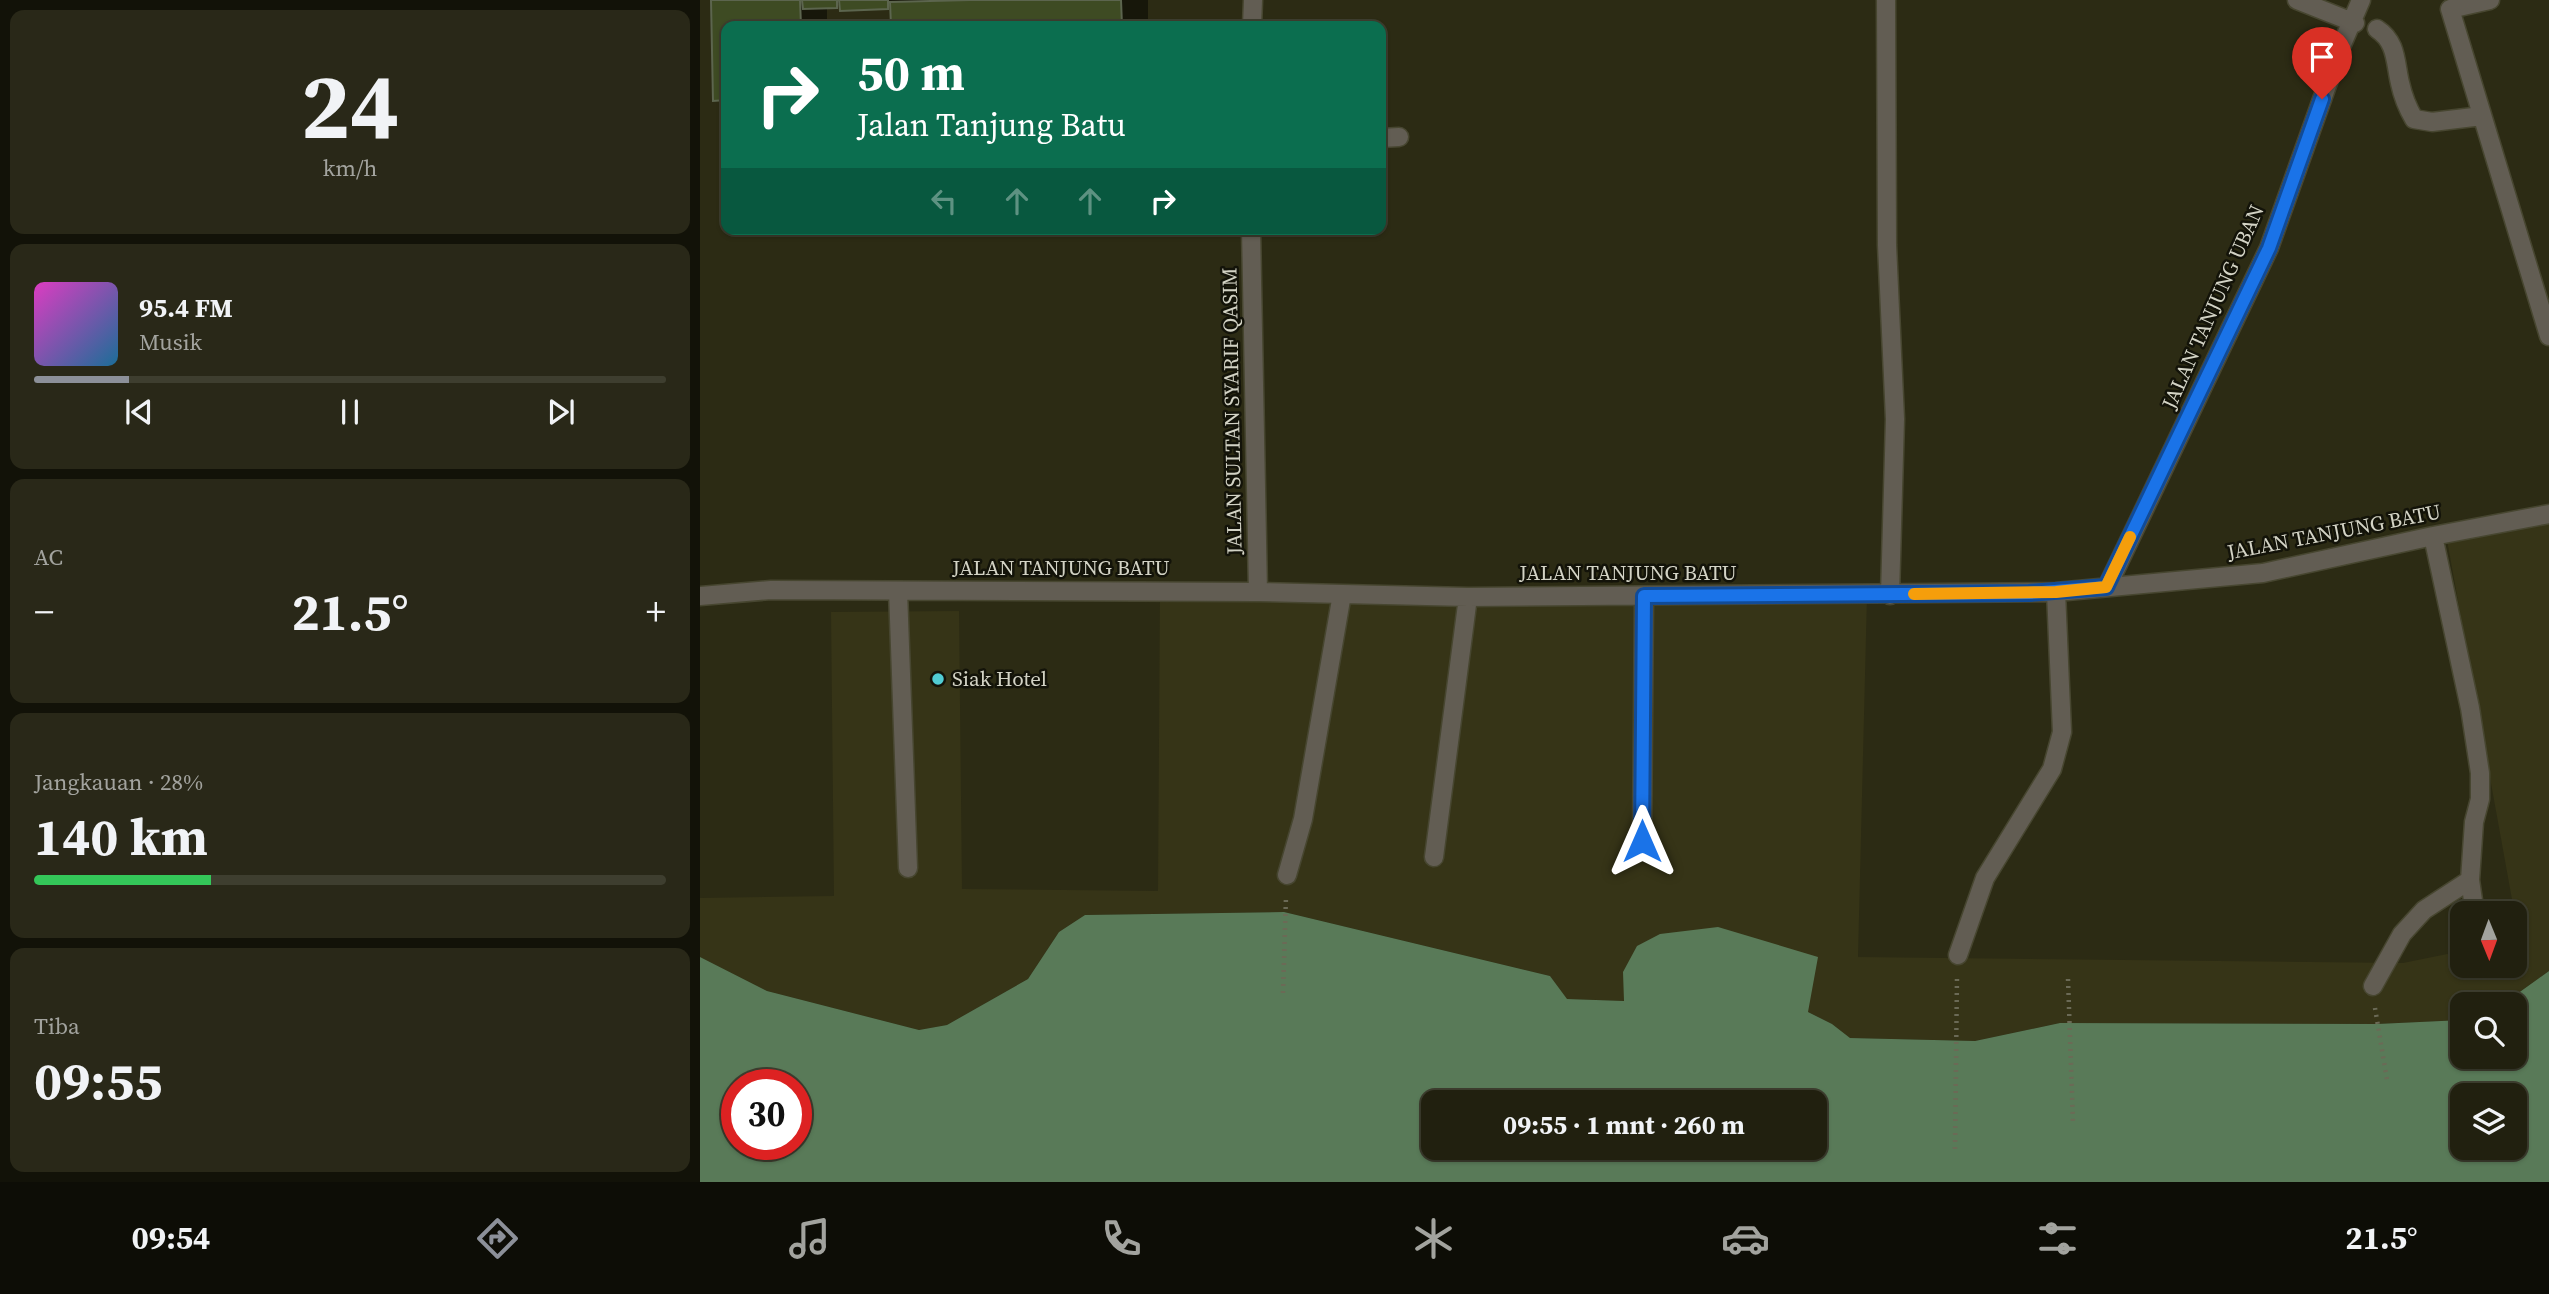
<!DOCTYPE html>
<html lang="id">
<meta charset="utf-8">
<style>
:root{--surface:#21200f;--page:#292818;--text:#f1f3f6;--muted:#a2a39e;--line:#3e3e2f;--accent:#8c9099}
body{margin:0;font-family:"Source Serif 4",serif;background:var(--page);color:var(--text);height:100vh;display:flex;flex-direction:column;font-size:26px;white-space:nowrap}
*{box-sizing:border-box;margin:0}
p{font-size:23px;color:var(--muted)}
.icon{flex:none;width:38px;height:38px;fill:none;stroke:currentColor;stroke-width:2;stroke-linecap:round;stroke-linejoin:round}
.map{position:relative;flex:1;overflow:hidden}
.details{display:flex;flex-direction:column;gap:10px;padding:10px;background:#121208;width:700px}
.details>*{flex:none}
.banner{position:absolute;left:21px;top:21px;width:665px;height:214px;border-radius:14px;box-shadow:0 2px 5px #0004,0 0 0 2px var(--line);background:#0b6e4f;color:#fff;overflow:hidden}
.needle{width:46px;rotate:179deg}
.fabs{position:absolute;left:1750px;top:901px;display:grid;gap:14px}
.fabs a{display:grid;place-items:center;width:77px;height:77px;border-radius:14px;background:var(--surface);box-shadow:0 2px 5px #0004,0 0 0 2px var(--line);font-size:35px}
.speed{position:absolute;left:21px;top:1069px;display:flex;gap:14px;font-size:35px;font-weight:700;text-align:center}
.speed>*{display:grid;place-content:center;width:91px;height:91px;border-radius:50%;background:var(--surface);box-shadow:0 2px 5px #0004,0 0 0 2px var(--line);line-height:1}
.speed .limit{border:10px solid #d22;background:#fff;color:#111}
.pin{position:absolute;display:grid;place-items:center;width:60px;height:60px;color:#fff;margin:-72px -30px;border-radius:50% 50% 50% 0;rotate:-45deg;box-shadow:0 0 7px #0007}
.pin .icon{rotate:45deg}
.me{position:absolute;width:77px;margin:-38px;rotate:0deg;stroke-linejoin:round;filter:drop-shadow(0 0 5px #0008)}
.turn{display:flex;align-items:center;gap:24px;height:147px;padding:0 21px;font-size:32px}
.turn .icon{width:91px;height:91px;stroke-width:2.5}
.turn b{display:block;font-size:49px;line-height:60px}
.lanes{display:flex;align-items:center;height:66px;padding:0 21px;background:#0003;justify-content:center;gap:35px;direction:ltr}
.lanes .off{opacity:.35}
.big{font-size:52px;font-weight:700;line-height:1.1}
.details .card{flex:1;display:flex;flex-direction:column;justify-content:center;gap:10px;min-width:0;padding:0 24px;border-radius:14px;background:var(--page)}
.details .dial{align-items:center;gap:0}
.dial b{font-size:91px;line-height:1}
.song{display:flex;align-items:center;gap:21px}
.cover{width:84px;height:84px;border-radius:10px;background:linear-gradient(135deg,hsl(310 70% 55%),hsl(200 70% 35%))}
.played{height:7px;border-radius:4px;background:linear-gradient(90deg,var(--accent) 15%,var(--line) 15%)}
.keys{display:flex;justify-content:space-around;direction:ltr}
.heat{display:flex;justify-content:space-between;align-items:center;font-size:38px;direction:ltr}
.charge{height:10px;border-radius:5px;background:linear-gradient(90deg,#34c759 28%,var(--line) 0)}
.trip{position:absolute;left:721px;top:1090px;width:406px;height:70px;border-radius:14px;background:var(--surface);box-shadow:0 2px 5px #0004,0 0 0 2px var(--line);font-weight:700;line-height:70px;text-align:center}
.menu{display:flex;height:112px;justify-content:space-around;align-items:center;background:#0d0d06;color:var(--muted)}
.menu .icon{width:49px;height:49px}
.menu .current{color:var(--accent)}
.menu b{font-size:32px;color:var(--text)}
main{display:flex;flex:1;min-height:0}
.map>svg:first-child{display:block}
.built{fill:#363417}
.water{fill:#597a58;fill-rule:evenodd}
.shadow{fill:#0007}
.building{fill:#3e4b23;stroke:#5c654e;stroke-width:2}
.lines{fill:none;stroke-linecap:round;stroke-linejoin:round}
.minor-casing{stroke:#474630;stroke-width:21}
.path{stroke:#6b6a56;stroke-width:4.5;stroke-dasharray:2 5;stroke-linecap:butt}
.minor{stroke:#625d53;stroke-width:18}
.route-casing{stroke:#114b97;stroke-width:18}
.route{stroke:#1a73e8;stroke-width:12}
.slow{stroke:#f59e0b;stroke-width:12}
.poi-dot{fill:#51ccd3;stroke:#131309;stroke-width:2.5}
.labels{text-anchor:middle;stroke-width:5;stroke-linejoin:round;paint-order:stroke}
.street-label{font-size:21px;fill:#d3d3c5;stroke:#131309}
.poi-label{font-size:21px;fill:#d3d3c5;stroke:#131309;text-anchor:start}
</style>
<main>
<section class="details">
<div class="card dial"><b>24</b><p>km/h</p></div>
<div class="card">
<div class="song"><i class="cover"></i><div><b>95.4 FM</b><p>Musik</p></div></div>
<div class="played"></div>
<div class="keys"><svg class="icon" aria-label="previous" viewBox="0 0 24 24"><path d="M18 5L8 12l10 7zM5 5v14"/></svg><svg class="icon" aria-label="pause" viewBox="0 0 24 24"><path d="M8 5v14M16 5v14"/></svg><svg class="icon" aria-label="next" viewBox="0 0 24 24"><path d="M6 5l10 7-10 7zM19 5v14"/></svg></div>
</div>
<div class="card"><p>AC</p>
<div class="heat"><a>−</a><b class="big">21.5°</b><a>+</a></div>
</div>
<div class="card"><p>Jangkauan · 28%</p><b class="big">140 km</b><div class="charge"></div></div>
<div class="card"><p>Tiba</p><b class="big">09:55</b></div>
</section>
<div class="map">
<svg width="1849" height="1182" viewBox="0 0 1849 1182">
<rect width="100%" height="100%" fill="#2c2b14"/>
<path class="built" d="M1849 510V971L1803 1004H1762V1020L1677 1024 1360 1023 1275 1041 1149 1038 1132 1024 1108 1012 924 972 925 1001 866 999 850 976 584 912 385 915 359 932 328 979 247 1025 219 1030 67 991 0 957V898L134 896 131 612 259 611 262 889 458 891 460 587 1167 595 1158 957 1703 963 1762 951V966H1815V940L1819 938 1745 529Z"/>
<path class="water" d="M584 912 850 976 867 999 924 1001 923 972 937 946 960 934 1018 927 1118 957 1108 1012 1132 1024 1150 1038 1275 1041 1360 1023 1677 1024 1762 1020V1057H1815V1004H1803L1849 971V1182H0V957L67 991 219 1030 247 1025 328 979 359 932 385 915ZM37 1085H96V1144H37ZM1762 1096H1815V1148H1762ZM733 1102H1115V1148H733Z"/>
<path class="shadow" d="M12 0H448V26H193L192 2 187 7 141 2 136 6 127 7V26H26V99H15Z"/>
<path class="building" d="M11 0H100L101 26H26V100L13 101Z
M102 0H137V8L103 9Z
M139 0H188V9L140 11Z
M270 0H421L422 26H191L190 2Z"/>
<g class="lines">
<g class="minor-casing">
<path id="minor" d="M1186 0 1187 245 1195 419 1190 595
M1597 0 1655 23
M1790 0 1750 9 1849 336
M552 26 553 0
M1677 29C1697 42 1695 62 1700 83 1703 97 1707 107 1714 119L1732 122 1782 116
M681 138 699 137
M551 229 558 592
M1733 536 1770 708 1780 773V799L1774 822 1770 880 1775 914
M1407 587 1569 248 1640 49 1661 0
M198 591 208 868
M0 596 71 590 558 592 768 597 1356 592 1563 573 1733 536 1849 514
M942 841 944 596
M734 857 768 597
M587 875 603 819 642 594
M1258 955 1285 878 1352 769 1362 732 1356 592
M1673 986 1702 934 1724 910 1770 880"/>
</g>
<path class="path" d="M1368 979 1373 1123
M583 993 586 897
M1675 1008 1687 1080
M1255 1149 1257 977"/>
<use href="#minor" class="minor"/>
</g>
<g class="lines">
<g class="route-casing">
<path id="route" d="M942 841 944 596 1329 593 1406 587 1569 248 1622 99"/>
</g>
<use href="#route" class="route"/>
<path class="slow" d="M1214 594 1356 592 1406 587 1430 537"/>
</g>
<circle class="poi-dot" cx="238" cy="679" r="7"/>
<g class="labels">
<g class="street-label">
<text transform="translate(1513 307) rotate(-66)" y="7">JALAN TANJUNG UBAN</text>
<text transform="translate(532 411) rotate(-91)" y="7">JALAN SULTAN SYARIF QASIM</text>
<text transform="translate(1634 532) rotate(-11)" y="7">JALAN TANJUNG BATU</text>
<text x="361" y="575">JALAN TANJUNG BATU</text>
<text x="928" y="580">JALAN TANJUNG BATU</text>
</g>
<g class="poi-label">
<text x="252" y="686">Siak Hotel</text>
</g>
</g>
</svg>
<div class="fabs">
<a><svg class="needle" viewBox="-14 -14 28 28"><path d="M0-13l5 13h-10z" fill="#e53935"/><path d="M0 13l5-13h-10z" fill="#a2a39e"/></svg></a>
<a><svg class="icon" aria-label="search" viewBox="0 0 24 24"><circle cx="10" cy="10" r="6"/><path d="M15 15l6 6"/></svg></a>
<a><svg class="icon" aria-label="layers" viewBox="0 0 24 24"><path d="M12 4l9 5-9 5-9-5zM3 14l9 5 9-5"/></svg></a>
</div>
<div class="speed"><div class="limit">30</div></div>
<div class="pin" style="left:1622px;top:99px;background:#d93025"><svg class="icon" aria-label="arrive" viewBox="0 0 24 24"><path d="M6 21V4h12l-3 4 3 4H6"/></svg></div>
<svg class="me" style="left:942px;top:841px" viewBox="-20 -20 40 40"><path d="M0-17L14 15 0 8-14 15z" fill="#1a73e8" stroke="#fff" stroke-width="4"/></svg>
<div class="trip">09:55 · 1 mnt · 260 m</div>
<div class="banner">
<div class="turn"><svg class="icon" aria-label="right" viewBox="0 0 24 24"><path d="M7 20v-9h11M14 6l5 5-5 5"/></svg><div><b>50 m</b>Jalan Tanjung Batu</div></div>
<div class="lanes"><svg class="icon off" aria-label="left" viewBox="0 0 24 24"><path d="M17 20v-9H6M10 6l-5 5 5 5"/></svg><svg class="icon off" aria-label="ahead" viewBox="0 0 24 24"><path d="M12 20V5M6 11l6-6 6 6"/></svg><svg class="icon off" aria-label="ahead" viewBox="0 0 24 24"><path d="M12 20V5M6 11l6-6 6 6"/></svg><svg class="icon" aria-label="right" viewBox="0 0 24 24"><path d="M7 20v-9h11M14 6l5 5-5 5"/></svg></div>
</div>
</div>
</main>
<nav class="menu">
<b>09:54</b>
<svg class="icon current" aria-label="directions" viewBox="0 0 24 24"><path d="M12 3l9 9-9 9-9-9zM9 14v-3h6M13 9l2 2-2 2"/></svg>
<svg class="icon" aria-label="music" viewBox="0 0 24 24"><path d="M9 18V5l10-2v13"/><circle cx="6" cy="18" r="3"/><circle cx="16" cy="16" r="3"/></svg>
<svg class="icon" aria-label="phone" viewBox="0 0 24 24"><path d="M5 4h4l2 5-3 2q2 4 5 5l2-3 5 2v4C11 20 4 13 5 4z"/></svg>
<svg class="icon" aria-label="climate" viewBox="0 0 24 24"><path d="M12 3v18M4 7l16 10M4 17L20 7"/></svg>
<svg class="icon" aria-label="car" viewBox="0 0 24 24"><path d="M5 17H2v-5l4-1 3-4h7l3 4 3 1v5h-3M9 17h6M6 11h13"/><circle cx="7" cy="17" r="2"/><circle cx="17" cy="17" r="2"/></svg>
<svg class="icon" aria-label="filters" viewBox="0 0 24 24"><path d="M4 7h16M4 17h16"/><circle cx="9" cy="7" r="2"/><circle cx="15" cy="17" r="2"/></svg>
<b>21.5°</b>
</nav>
